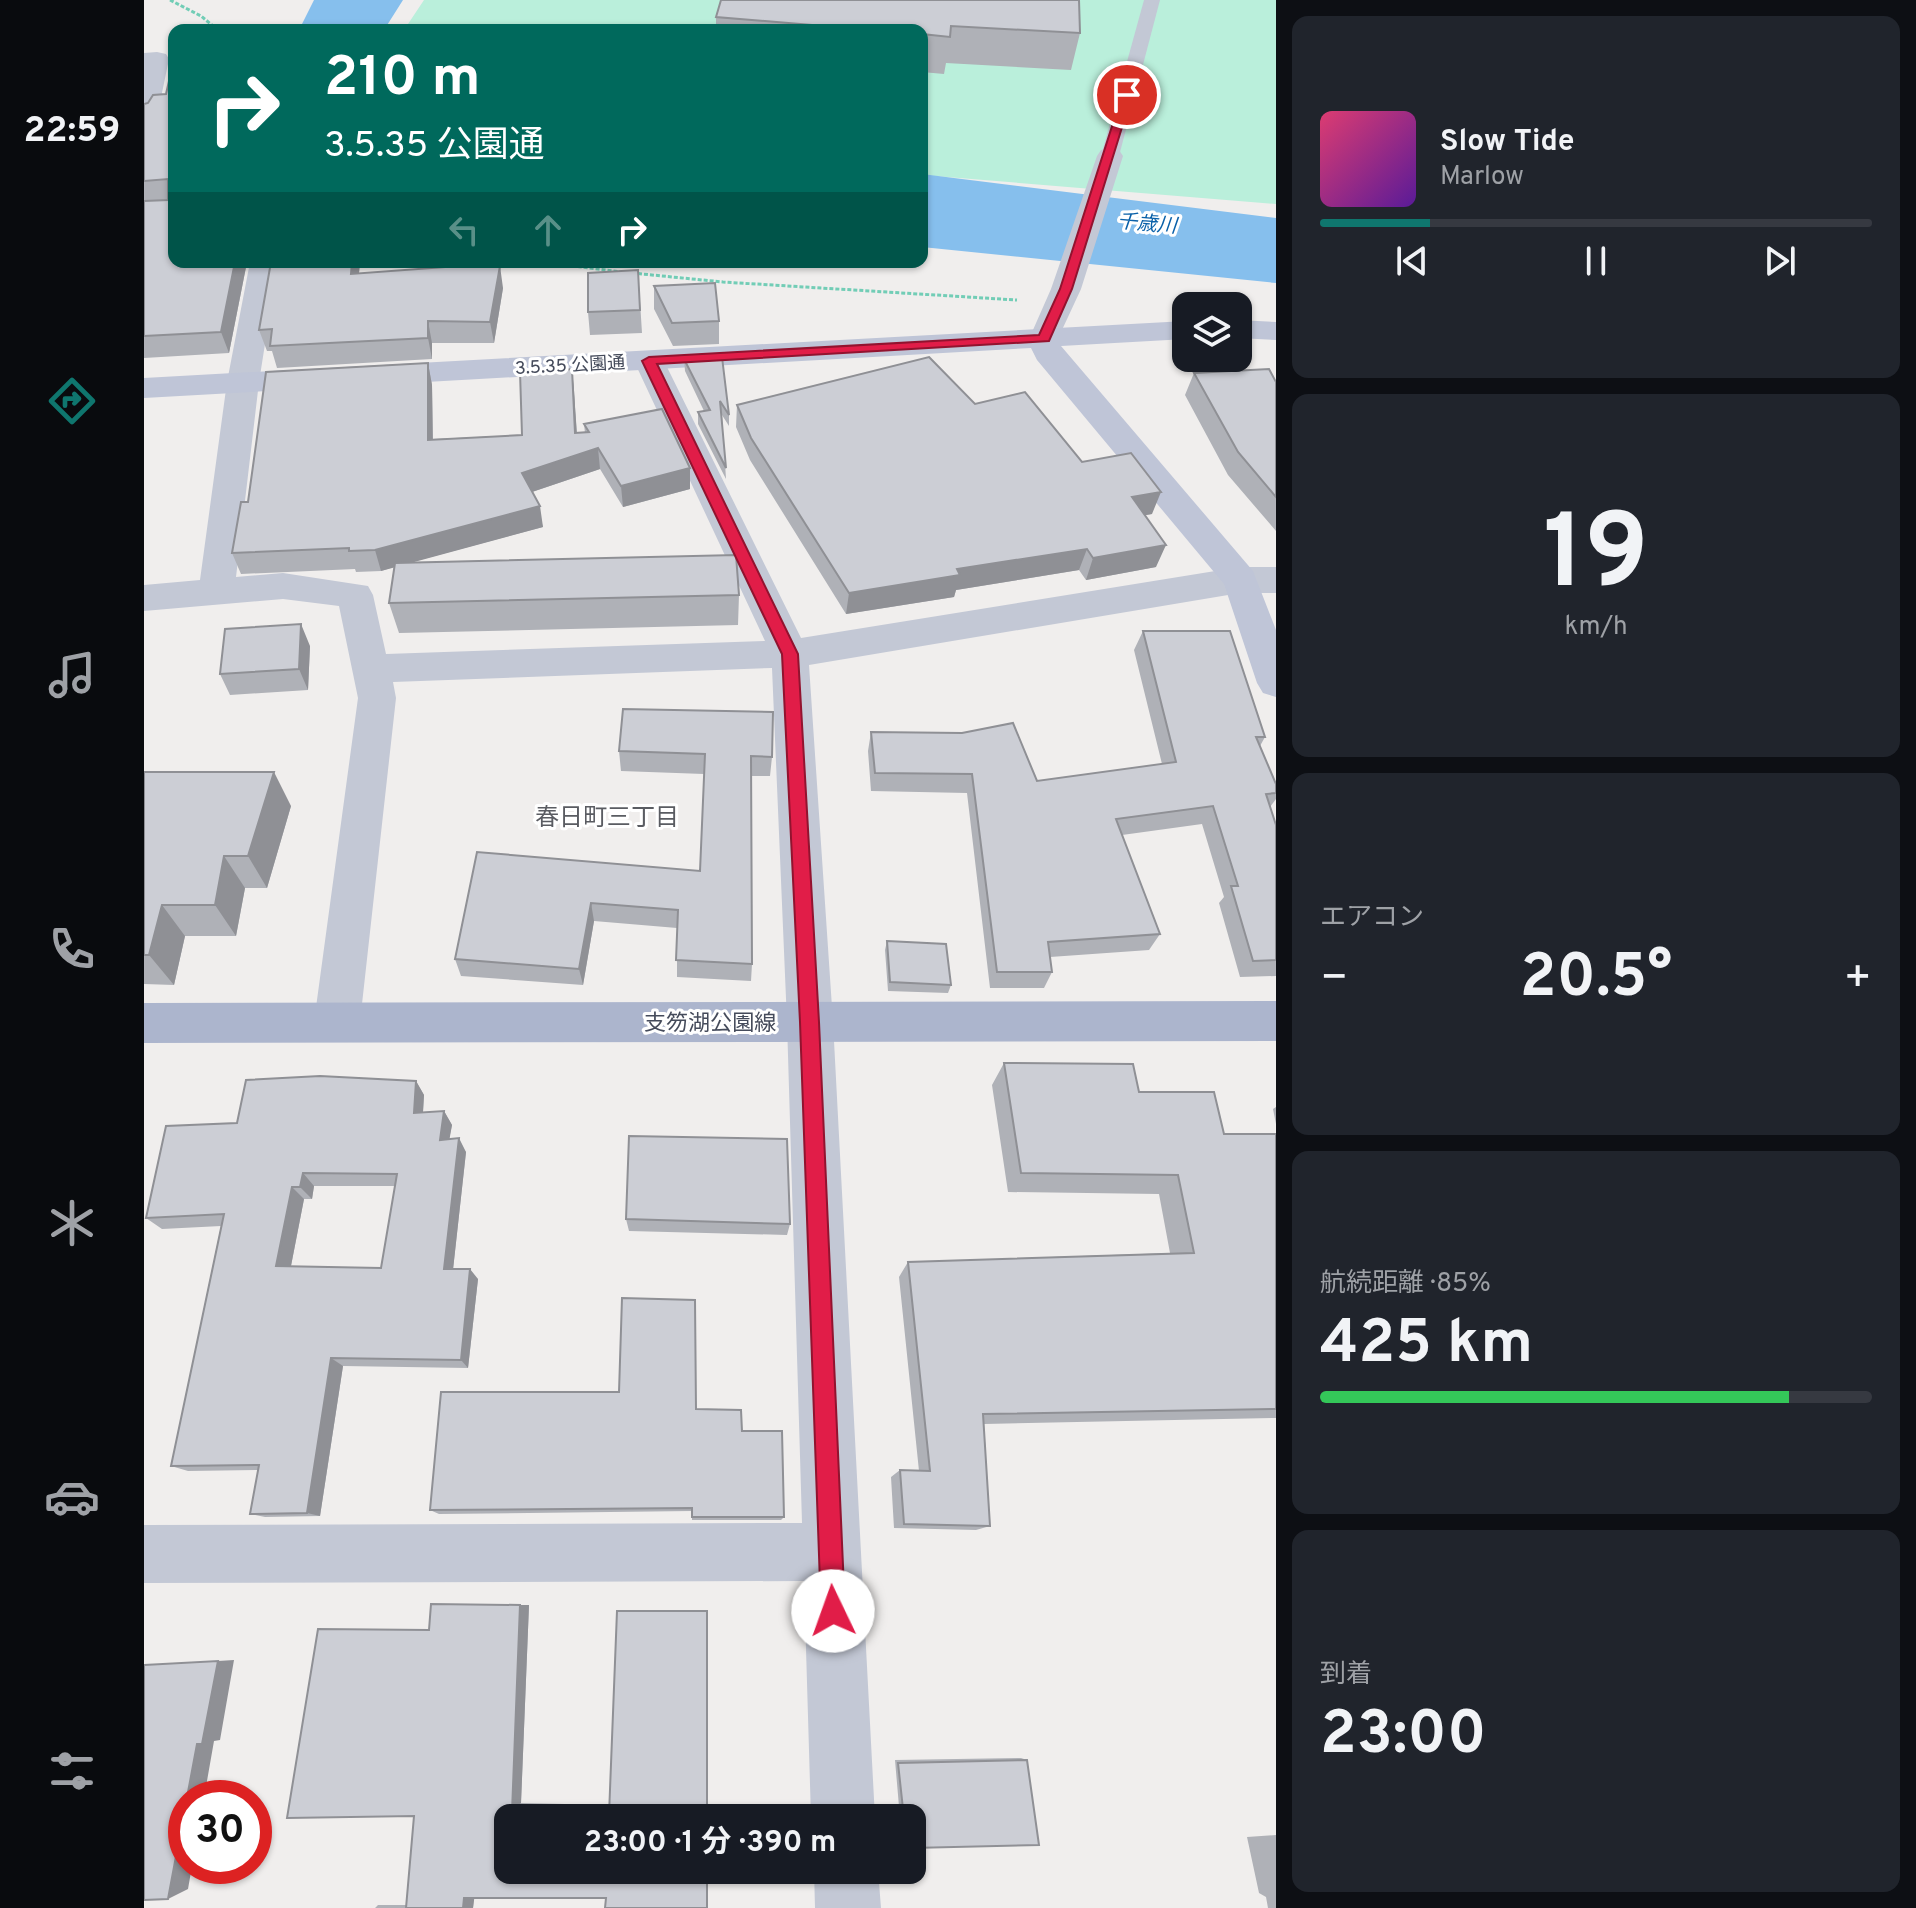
<!DOCTYPE html>
<html lang="ja">
<meta charset="utf-8">
<style>
:root{--surface:#171b24;--page:#20242c;--text:#f1f3f6;--muted:#9ea1a6;--line:#363941;--accent:#0f766e}
body{margin:0;font-family:Overpass,"Noto Sans JP",sans-serif;background:var(--page);color:var(--text);height:100vh;display:flex;flex-direction:column;font-size:30px;white-space:nowrap}
*{box-sizing:border-box;margin:0}
p{font-size:26px;color:var(--muted)}
.icon{flex:none;width:44px;height:44px;fill:none;stroke:currentColor;stroke-width:2;stroke-linecap:round;stroke-linejoin:round}
.map{position:relative;flex:1;overflow:hidden}
.sheet{display:flex;flex-direction:column;gap:16px;padding:16px;background:#0d0f14;width:640px}
.sheet>*{flex:none}
.top-card{position:absolute;left:24px;top:24px;width:760px;height:244px;border-radius:16px;box-shadow:0 2px 6px #0004;background:#00695c;color:#fff;overflow:hidden}
.controls{position:absolute;left:1028px;top:292px;display:grid;gap:16px}
.controls a{display:grid;place-items:center;width:80px;height:80px;border-radius:16px;background:var(--surface);box-shadow:0 2px 6px #0004;font-size:40px}
.speed{position:absolute;left:24px;top:1780px;display:flex;gap:16px;font-size:40px;font-weight:700;text-align:center}
.speed>*{display:grid;place-content:center;width:104px;height:104px;border-radius:50%;background:var(--surface);box-shadow:0 2px 6px #0004;line-height:1}
.speed .limit{border:12px solid #d22;background:#fff;color:#111}
.pin{position:absolute;display:grid;place-items:center;width:68px;height:68px;color:#fff;margin:-34px;border:4px solid #fff;border-radius:50%;box-shadow:0 2px 8px #0007}
.me{position:absolute;width:88px;margin:-44px;rotate:357deg;stroke-linejoin:round;filter:drop-shadow(0 0 6px #0008)}
.turn{display:flex;align-items:center;gap:28px;height:168px;padding:0 24px;font-size:36px}
.turn .icon{width:104px;height:104px;stroke-width:2.5}
.turn b{display:block;font-size:56px;line-height:68px}
.lanes{display:flex;align-items:center;height:76px;padding:0 24px;background:#0003;justify-content:center;gap:40px;direction:ltr}
.lanes .off{opacity:.35}
.big{font-size:60px;font-weight:700;line-height:1.1}
.sheet .tile{flex:1;display:flex;flex-direction:column;justify-content:center;gap:12px;min-width:0;padding:0 28px;border-radius:16px;background:var(--page)}
.sheet .dial{align-items:center;gap:0}
.dial b{font-size:104px;line-height:1}
.song{display:flex;align-items:center;gap:24px}
.cover{width:96px;height:96px;border-radius:12px;background:linear-gradient(135deg,hsl(340 70% 55%),hsl(270 70% 35%))}
.played{height:8px;border-radius:4px;background:linear-gradient(90deg,var(--accent) 20%,var(--line) 20%)}
.keys{display:flex;justify-content:space-around;direction:ltr}
.heat{display:flex;justify-content:space-between;align-items:center;font-size:44px;direction:ltr}
.charge{height:12px;border-radius:6px;background:linear-gradient(90deg,#34c759 85%,var(--line) 0)}
.trip{position:absolute;left:350px;top:1804px;width:432px;height:80px;border-radius:16px;background:var(--surface);box-shadow:0 2px 6px #0004;font-weight:700;line-height:80px;text-align:center}
main{display:flex;flex:1;min-height:0}
.menu{display:flex;flex-direction:column;width:144px;justify-content:space-around;align-items:center;background:#090b0e;color:var(--muted)}
.menu .icon{width:56px;height:56px}
.menu .selected{color:var(--accent)}
.menu b{font-size:36px;color:var(--text)}
.map>svg:first-child{display:block}
.green{fill:#baefdb}
.water{fill:#86bfed}
.lines{fill:none;stroke-linecap:round;stroke-linejoin:round}
.path{stroke:#72cdb6;stroke-width:3;stroke-dasharray:4 2;stroke-linecap:butt}
.lane{fill:#c3c8d5;fill-rule:evenodd}
.street{fill:#c3c8d5;fill-rule:evenodd}
.secondary{fill:#bfc5d7;fill-rule:evenodd}
.primary{fill:#acb5cd;fill-rule:evenodd}
.wall{fill:#afb1b7;fill-rule:evenodd}
.shaded-wall{fill:#8f9095}
.building{fill:#ccced5;stroke:#8f9095;stroke-width:2;fill-rule:evenodd}
.route{fill:#e11d48;stroke:#92132f;stroke-width:2}
.labels{text-anchor:middle;stroke-width:6;stroke-linejoin:round;paint-order:stroke}
.far-street-label{font-size:18px;fill:#454b5b;stroke:#fff}
.far-water-label{font-size:20px;font-style:italic;fill:#0a61a9;stroke:#fff}
.street-label{font-size:22px;fill:#454b5b;stroke:#fff}
.neighbourhood-label{font-size:24px;fill:#5a5c62;stroke:#fff}
</style>
<main>
<nav class="menu">
<b>22:59</b>
<svg class="icon selected" aria-label="directions" viewBox="0 0 24 24"><path d="M12 3l9 9-9 9-9-9zM9 14v-3h6M13 9l2 2-2 2"/></svg>
<svg class="icon" aria-label="music" viewBox="0 0 24 24"><path d="M9 18V5l10-2v13"/><circle cx="6" cy="18" r="3"/><circle cx="16" cy="16" r="3"/></svg>
<svg class="icon" aria-label="phone" viewBox="0 0 24 24"><path d="M5 4h4l2 5-3 2q2 4 5 5l2-3 5 2v4C11 20 4 13 5 4z"/></svg>
<svg class="icon" aria-label="climate" viewBox="0 0 24 24"><path d="M12 3v18M4 7l16 10M4 17L20 7"/></svg>
<svg class="icon" aria-label="car" viewBox="0 0 24 24"><path d="M5 17H2v-5l4-1 3-4h7l3 4 3 1v5h-3M9 17h6M6 11h13"/><circle cx="7" cy="17" r="2"/><circle cx="17" cy="17" r="2"/></svg>
<svg class="icon" aria-label="filters" viewBox="0 0 24 24"><path d="M4 7h16M4 17h16"/><circle cx="9" cy="7" r="2"/><circle cx="15" cy="17" r="2"/></svg>
</nav>
<div class="map">
<svg width="1132" height="1908" viewBox="0 0 1132 1908">
<rect width="100%" height="100%" fill="#f0eeed"/>
<path class="green" d="M280 0H1132V204L778 175V30H260Z"/>
<path class="water" d="M170 0H259L240 30H155Z
M778 174 1132 218V283L778 247Z"/>
<g class="lines">
<path class="path" d="M26 0 57 16 74 30
M398 262 478 272
M488 273 579 282 873 300"/>
<path class="lane" d="M1000 0H1016L975 156 966 161 957 156Z"/>
<path class="street" d="M13 52 22 54 25 59 13 117 9 122 0 125V53Z
M966 148 975 150 979 156 937 289 911 345 900 348 889 345 885 339 907 289 953 156 957 150Z
M106 262H134L115 382 92 577 139 573 224 586 229 595 242 654 621 641 490 361 494 354 505 352 516 354 520 361 657 638 1096 567H1132V593H1096L665 665 689 1022 731 1818H667L660 1581 0 1583V1525L658 1523 643 1022 628 668 249 682 252 698 216 1022 209 1036 193 1042 177 1036 170 1022 214 698 195 606 139 599 0 611V585L56 580 83 382Z
M670 1870H734L737 1908H671Z"/>
<path class="secondary" d="M1094 320 1132 322V340L1094 338Z
M1042 321V339L917 346 1109 571 1132 630V697L1119 693 1113 683 1080 584 893 360 887 348 0 398V378Z"/>
<path class="primary" d="M1132 1001V1041L0 1043V1003Z"/>
</g>
<path class="wall" d="M577 0 936 33 927 70 802 63 800 74 778 72V30H572V17Z
M22 94 30 262H103L85 353 0 358V104Z
M216 262 215 273 359 288 350 343H288V359L133 368 128 351H123L115 330Z
M494 270 498 333 446 335 444 312Z
M510 286 575 321V344L529 346 510 309Z
M578 357 585 415V426L578 415 582 479 554 424V412L560 411 541 371 540 359Z
M284 363 288 385 289 439 378 435 428 369 433 433H441L440 424 546 489 479 507 456 469 388 492 399 527 268 562 595 595 594 625 255 633 245 603 250 567 237 571 212 572 211 569 97 574 88 553 104 502Z
M1050 373 1132 382V531L1084 475 1041 395Z
M831 404 938 462 1008 514 1001 515 1012 567 942 580 935 570 812 590 810 597 702 614 606 460 592 427 593 405Z
M999 631 1121 737 1116 746 1132 784V799L1126 807 1132 825V976L1096 977 1075 903 1080 897 1058 824 978 835 1016 934 1005 950 906 957 908 972 900 988H846L823 793 727 791 724 751 727 732 893 781 1018 764 990 650Z
M166 646 164 690 86 695 76 674Z
M475 751 628 757 626 776H607L608 964 607 981 533 977V928L450 921 439 985 317 976 311 959 333 852 556 871 560 774 477 771Z
M0 772 147 806 123 888H101L92 936H41L30 985 0 984Z
M743 941 807 985 804 993 744 991 741 950Z
M860 1063 995 1092 1080 1134H1132V1418L840 1424 846 1526 832 1530 750 1528 747 1477 756 1470 775 1471 755 1277 764 1262 1026 1253 1015 1194 864 1192 848 1085Z
M272 1081 280 1095 279 1113 300 1111 308 1125 305 1139 322 1152 309 1269 334 1279 324 1368 199 1366 176 1516 121 1517 106 1514 114 1470 44 1471 27 1466 77 1226 18 1229 2 1218 93 1123ZM170 1186H251L237 1268 147 1266 160 1199H168Z
M1132 1107V1124L1129 1109Z
M482 1219 646 1224 643 1235 485 1231Z
M552 1409 598 1431 640 1517 637 1520H548V1511L295 1514 286 1510Z
M385 1605 377 1803 465 1805 462 1898H330L329 1908H231L234 1905H262L270 1816 174 1629 285 1630Z
M877 1758 883 1760 768 1818H756L751 1760Z
M1132 1835V1908H1124L1122 1897 1115 1893 1103 1837Z"/>
<path class="shaded-wall" d="M91 262H103L85 353 77 332Z
M208 262H216L213 295 207 274Z
M356 266 359 288 350 343 346 322Z
M284 321 288 343V359L284 338Z
M284 363 288 385 289 461 284 440Z
M428 369 430 390 434 454 431 433Z
M454 448 456 469 382 494 378 473Z
M546 468V489L479 507 477 486Z
M1017 492 1008 514 980 519 988 497Z
M396 506 399 527 237 571 231 550Z
M1022 545 1012 567 942 580 949 558Z
M943 549 935 570 812 590 810 597 702 614 705 593 813 569Z
M157 624 166 646 164 690 155 669Z
M130 772 147 806 123 888 104 856Z
M80 856 101 888 92 936 71 905Z
M447 903 450 921 439 985 435 969Z
M18 905 41 936 30 985 5 955Z
M272 1081 280 1095 278 1127 270 1113Z
M300 1111 308 1125 303 1153 296 1140Z
M315 1138 322 1152 308 1279 300 1269Z
M159 1173 170 1186 168 1199 156 1187Z
M148 1187 160 1199 145 1276 132 1266Z
M326 1269 334 1279 324 1368 317 1360Z
M187 1358 199 1366 176 1516 163 1513Z
M376 1605H385L377 1803 368 1812Z
M90 1660 76 1740 70 1741 60 1798H43L53 1744 74 1661Z
M42 1803V1866H48L44 1889 24 1899Z
M332 1885 329 1908H319L320 1898Z"/>
<path class="building" d="M577 0H935L936 33 807 26 806 37 778 34V30H727L572 17Z
M25 81H30V262H91L77 332 0 336V201L24 200V179L0 181V104L4 103 9 95 22 94Z
M127 262H208L207 274 315 266H356L346 322 284 321V338L126 346 128 329 115 330Z
M494 270 496 310 444 312V273Z
M571 283 575 321 528 323 510 286Z
M578 357 585 415 576 401 582 468 554 412 566 410 540 359Z
M785 357 831 404 881 392 938 462 987 453 1017 492 988 497 1022 545 949 558 943 549 813 569 816 575 705 593 607 438 593 405Z
M284 363V440L378 435 376 372 428 369 431 433 445 432 440 424 518 409 546 468 477 486 454 448 378 473 396 506 231 550 205 551V548L88 553 97 502H104L122 372Z
M1125 369 1132 382V497L1094 452 1050 373Z
M592 555 595 595 245 603 251 563Z
M157 624 155 669 76 674 81 629Z
M999 631H1086L1121 737H1112L1132 784V793L1122 794 1132 825V960L1109 961 1087 886H1094L1069 806 972 819 1016 934 904 942 908 972H853L828 774 731 773 727 732 818 733 869 723 893 781 1032 762Z
M479 709 629 712 628 757 607 756 608 964 532 960 534 910 447 903 435 969 311 959 333 852 556 871 561 754 475 751Z
M0 772H130L104 856H80L71 905H18L5 955H0Z
M743 941 802 944 807 985 746 982Z
M860 1063 989 1064 995 1092H1070L1080 1134H1132V1409L839 1414 846 1526 760 1524 756 1470 786 1471 764 1262 1050 1253 1034 1175 877 1173Z
M176 1076 272 1081 270 1113 300 1111 296 1140 315 1138 300 1269H326L317 1360 187 1358 163 1513 106 1514 115 1465 27 1466 80 1214 2 1218 22 1126 93 1123 102 1080ZM159 1173 253 1174 237 1268 132 1266 148 1187H156Z
M485 1136 643 1139 646 1224 482 1219Z
M478 1298 551 1300 552 1409 597 1410 598 1431H638L640 1517H548V1508L286 1510 297 1392H475Z
M287 1604 376 1605 368 1812 465 1815 473 1611H563V1818H364V1870H563V1908H461L462 1898H320L319 1908H262L270 1816 143 1818 174 1629 285 1630Z
M74 1661 58 1744H53L24 1899 0 1900V1665Z
M883 1760 895 1845 768 1848V1818H760L754 1763Z"/>
<path class="route" d="M983 92 988 95 928 289 905 341 513 364 654 654 675 1022 701 1611 698 1620 689 1623 680 1620 677 1611 656 1022 638 654 498 361 505 357 895 335 916 289 978 95Z"/>
<g class="labels">
<g class="far-street-label">
<text transform="translate(426 365) rotate(-3)" y="6">3.5.35 公園通</text>
</g>
<g class="far-water-label">
<text transform="translate(1003 223) rotate(5)" y="7">千歳川</text>
</g>
<g class="street-label">
<text x="566" y="1030">支笏湖公園線</text>
</g>
<g class="neighbourhood-label">
<text x="463" y="825">春日町三丁目</text>
</g>
</g>
</svg>
<div class="controls">
<a><svg class="icon" aria-label="layers" viewBox="0 0 24 24"><path d="M12 4l9 5-9 5-9-5zM3 14l9 5 9-5"/></svg></a>
</div>
<div class="speed"><div class="limit">30</div></div>
<div class="pin" style="left:983px;top:95px;background:#d93025"><svg class="icon" aria-label="arrive" viewBox="0 0 24 24"><path d="M6 21V4h12l-3 4 3 4H6"/></svg></div>
<svg class="me" style="left:689px;top:1611px" viewBox="-20 -20 40 40"><circle r="19" fill="#fff"/><path d="M0-13L10 11 0 6-10 11z" fill="#e11d48"/></svg>
<div class="trip">23:00 · 1 分 · 390 m</div>
<div class="top-card">
<div class="turn"><svg class="icon" aria-label="right" viewBox="0 0 24 24"><path d="M7 20v-9h11M14 6l5 5-5 5"/></svg><div><b>210 m</b>3.5.35 公園通</div></div>
<div class="lanes"><svg class="icon off" aria-label="left" viewBox="0 0 24 24"><path d="M17 20v-9H6M10 6l-5 5 5 5"/></svg><svg class="icon off" aria-label="ahead" viewBox="0 0 24 24"><path d="M12 20V5M6 11l6-6 6 6"/></svg><svg class="icon" aria-label="right" viewBox="0 0 24 24"><path d="M7 20v-9h11M14 6l5 5-5 5"/></svg></div>
</div>
</div>
<section class="sheet">
<div class="tile">
<div class="song"><i class="cover"></i><div><b>Slow Tide</b><p>Marlow</p></div></div>
<div class="played"></div>
<div class="keys"><svg class="icon" aria-label="previous" viewBox="0 0 24 24"><path d="M18 5L8 12l10 7zM5 5v14"/></svg><svg class="icon" aria-label="pause" viewBox="0 0 24 24"><path d="M8 5v14M16 5v14"/></svg><svg class="icon" aria-label="next" viewBox="0 0 24 24"><path d="M6 5l10 7-10 7zM19 5v14"/></svg></div>
</div>
<div class="tile dial"><b>19</b><p>km/h</p></div>
<div class="tile"><p>エアコン</p>
<div class="heat"><a>−</a><b class="big">20.5°</b><a>+</a></div>
</div>
<div class="tile"><p>航続距離 · 85%</p><b class="big">425 km</b><div class="charge"></div></div>
<div class="tile"><p>到着</p><b class="big">23:00</b></div>
</section>
</main>
